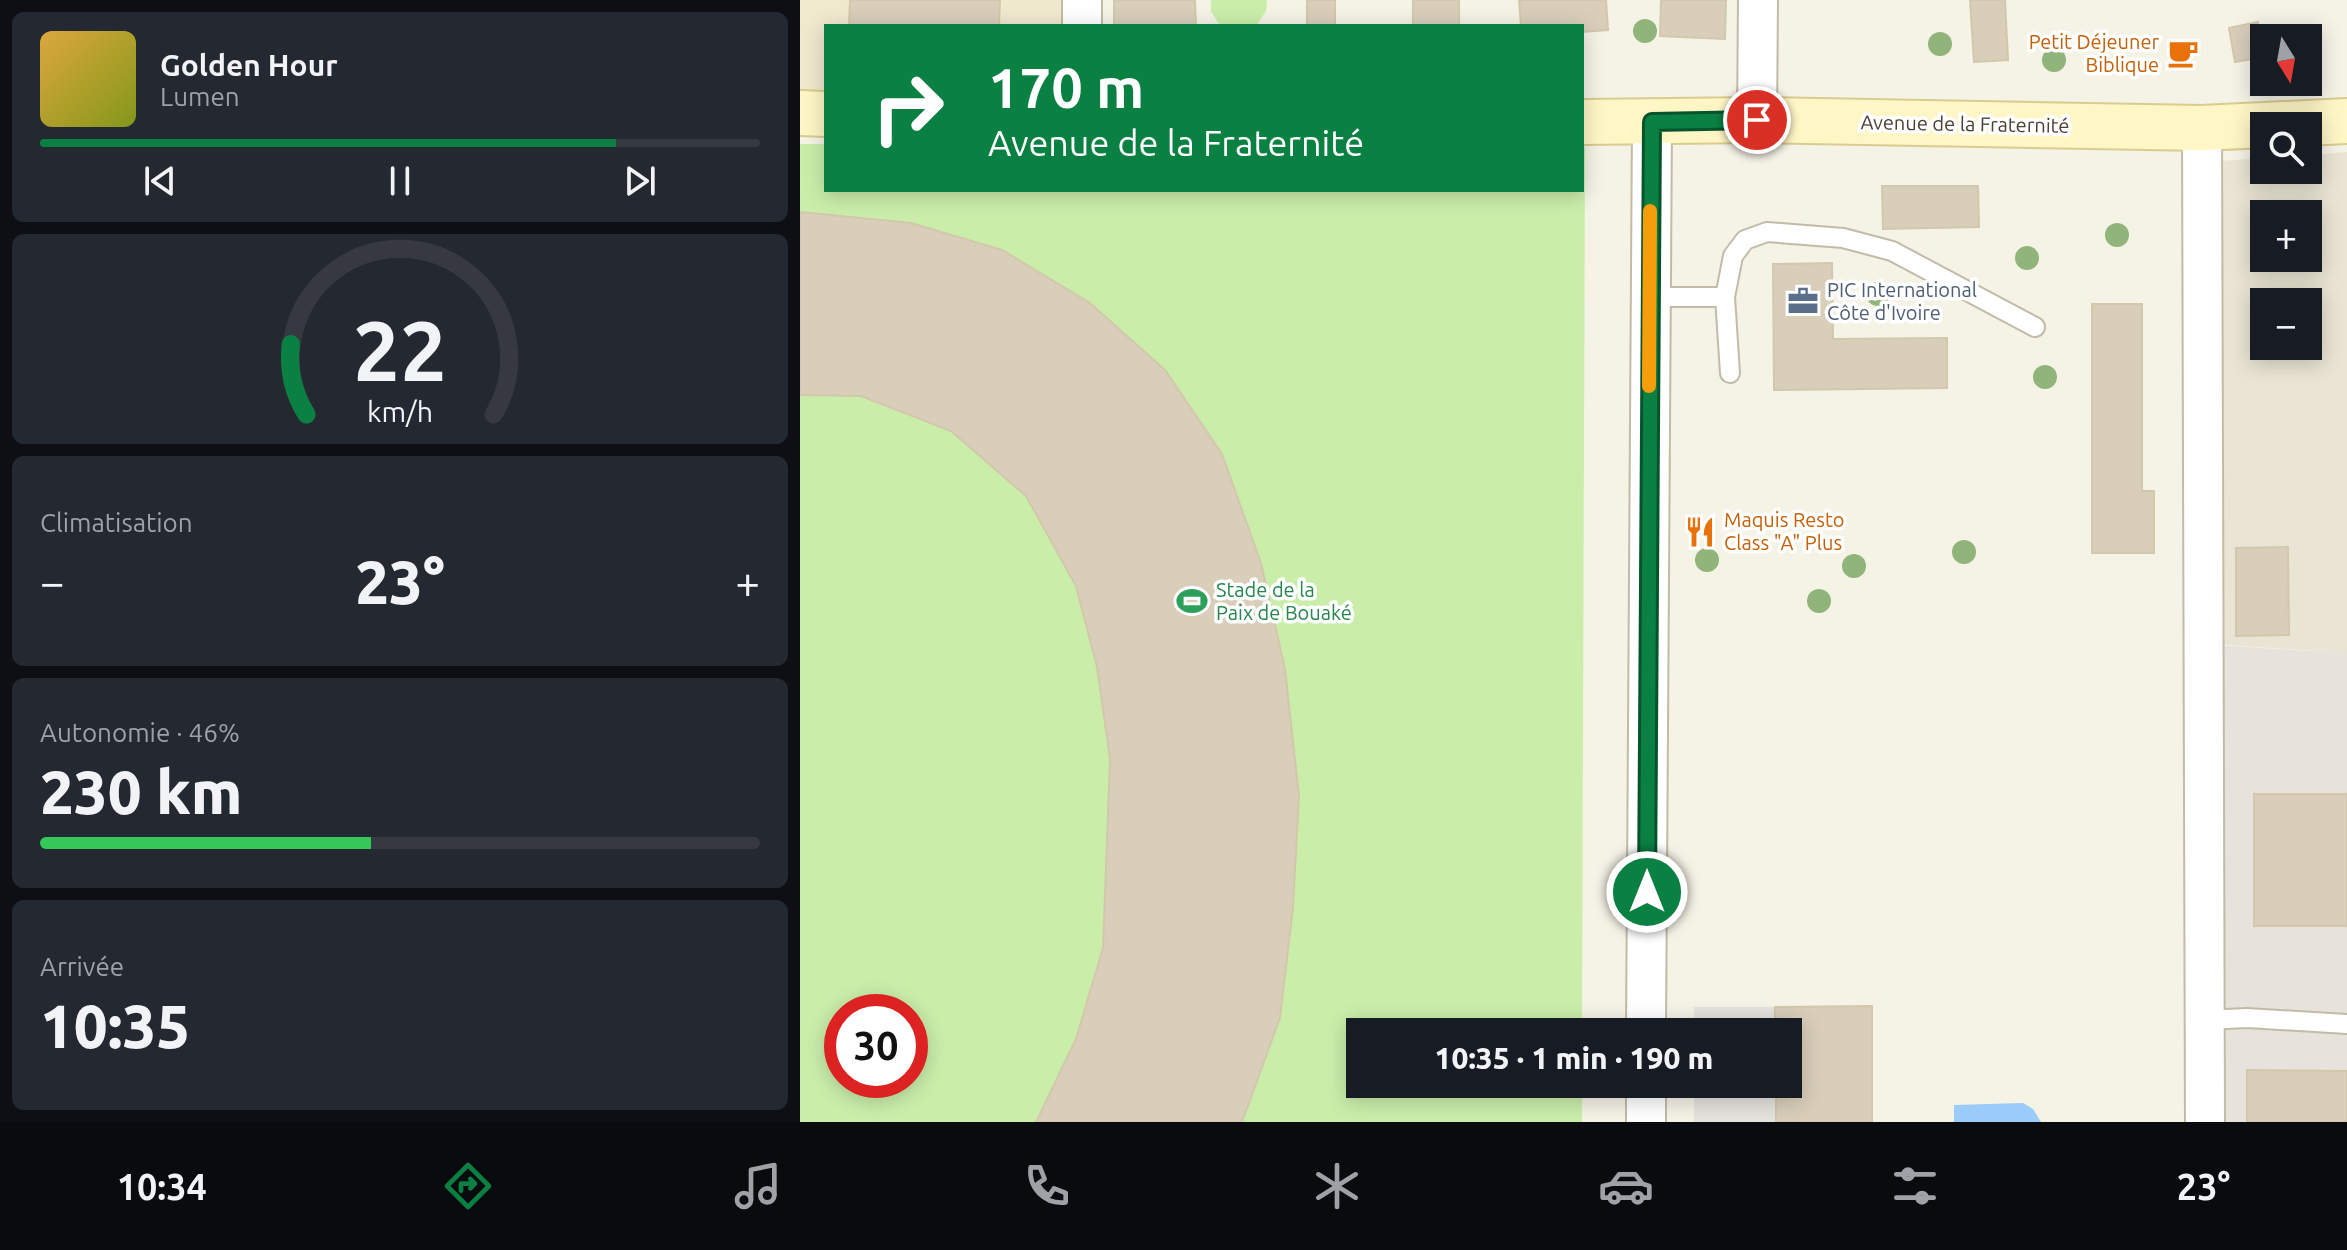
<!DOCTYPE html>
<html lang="fr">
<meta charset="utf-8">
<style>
:root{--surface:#171b24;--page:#242831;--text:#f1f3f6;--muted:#9ea1a6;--line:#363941;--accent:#0b8043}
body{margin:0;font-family:Ubuntu,sans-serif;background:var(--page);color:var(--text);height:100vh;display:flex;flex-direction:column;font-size:30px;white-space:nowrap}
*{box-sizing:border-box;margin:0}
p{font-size:26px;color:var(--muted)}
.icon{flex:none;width:44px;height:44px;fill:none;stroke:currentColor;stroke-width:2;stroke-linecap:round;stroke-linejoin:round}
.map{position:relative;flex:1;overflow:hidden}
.panel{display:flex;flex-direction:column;gap:12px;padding:12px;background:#0d0f14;width:800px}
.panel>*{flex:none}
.top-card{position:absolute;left:24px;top:24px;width:760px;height:168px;border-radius:0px;box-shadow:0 4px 20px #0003;background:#0b8043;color:#fff;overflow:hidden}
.needle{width:52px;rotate:169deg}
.fabs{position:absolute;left:1450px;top:24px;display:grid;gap:16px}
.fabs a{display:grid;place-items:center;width:72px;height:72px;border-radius:0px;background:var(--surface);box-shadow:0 4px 20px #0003;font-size:40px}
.speed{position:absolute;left:24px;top:994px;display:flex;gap:16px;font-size:40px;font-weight:700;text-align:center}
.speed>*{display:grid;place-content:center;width:104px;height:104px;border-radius:50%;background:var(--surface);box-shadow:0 4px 20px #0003;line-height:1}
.speed .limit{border:12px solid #d22;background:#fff;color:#111}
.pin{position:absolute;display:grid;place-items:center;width:68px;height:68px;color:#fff;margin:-34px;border:4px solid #fff;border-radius:50%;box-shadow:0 2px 8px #0007}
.me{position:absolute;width:88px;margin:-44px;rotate:0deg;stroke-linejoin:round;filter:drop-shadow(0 0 6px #0008)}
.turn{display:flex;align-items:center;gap:28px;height:168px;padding:0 32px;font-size:36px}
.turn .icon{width:104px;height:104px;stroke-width:2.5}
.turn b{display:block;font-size:56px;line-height:68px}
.big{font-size:60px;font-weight:800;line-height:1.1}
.panel .card{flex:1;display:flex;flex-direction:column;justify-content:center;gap:12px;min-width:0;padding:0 28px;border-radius:12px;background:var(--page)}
.panel .dial{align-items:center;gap:0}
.dial svg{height:208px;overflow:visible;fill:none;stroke:var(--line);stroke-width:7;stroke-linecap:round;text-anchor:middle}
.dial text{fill:var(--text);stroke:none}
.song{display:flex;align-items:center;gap:24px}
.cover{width:96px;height:96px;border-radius:12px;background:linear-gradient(135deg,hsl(40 70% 55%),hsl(70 70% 35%))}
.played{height:8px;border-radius:4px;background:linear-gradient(90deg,var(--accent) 80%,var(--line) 80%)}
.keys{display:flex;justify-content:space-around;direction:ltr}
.heat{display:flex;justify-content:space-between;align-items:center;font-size:44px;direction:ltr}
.charge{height:12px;border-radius:6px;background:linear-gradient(90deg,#34c759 46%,var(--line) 0)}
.trip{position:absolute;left:546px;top:1018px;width:456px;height:80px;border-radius:0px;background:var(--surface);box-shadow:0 4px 20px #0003;font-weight:800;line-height:80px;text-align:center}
.tab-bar{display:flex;height:128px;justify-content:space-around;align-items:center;background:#090b0e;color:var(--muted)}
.tab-bar .icon{width:56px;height:56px}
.tab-bar .active{color:var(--accent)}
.tab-bar b{font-size:36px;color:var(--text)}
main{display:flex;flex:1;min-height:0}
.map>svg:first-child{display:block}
.residential{fill:#e9e4d3;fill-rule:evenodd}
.industrial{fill:#e7e2db}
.education{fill:#f0e9ce}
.green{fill:#caeeaa;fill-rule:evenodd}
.parking{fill:#e5e3de}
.water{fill:#9bcbf8}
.building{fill:#d8ceba;stroke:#d3c7ac;stroke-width:2}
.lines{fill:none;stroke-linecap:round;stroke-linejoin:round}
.lane-casing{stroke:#c1bba7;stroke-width:22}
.street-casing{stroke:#c1bba7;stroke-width:42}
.secondary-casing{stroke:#d9cc90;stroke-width:48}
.lane{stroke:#fff;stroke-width:18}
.street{stroke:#fff;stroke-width:38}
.secondary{stroke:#fff6c6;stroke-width:44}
.tree{fill:#90b47a}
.route-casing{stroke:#07532c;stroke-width:20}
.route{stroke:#0b8043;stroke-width:14}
.slow{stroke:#f59e0b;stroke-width:14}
.labels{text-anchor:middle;stroke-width:7;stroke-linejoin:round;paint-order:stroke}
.food-label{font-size:20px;fill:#c56008;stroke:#fff;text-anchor:end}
.street-label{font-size:20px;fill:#484234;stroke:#fff}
.service-label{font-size:20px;fill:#4e5e75;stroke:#fff;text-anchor:start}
.leisure-label{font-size:20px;fill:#27864d;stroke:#fff;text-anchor:start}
</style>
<main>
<section class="panel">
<div class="card">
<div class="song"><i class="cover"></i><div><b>Golden Hour</b><p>Lumen</p></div></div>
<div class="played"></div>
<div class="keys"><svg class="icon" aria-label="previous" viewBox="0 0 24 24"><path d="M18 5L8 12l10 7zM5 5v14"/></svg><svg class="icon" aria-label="pause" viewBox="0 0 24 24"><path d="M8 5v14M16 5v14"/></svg><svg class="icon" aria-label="next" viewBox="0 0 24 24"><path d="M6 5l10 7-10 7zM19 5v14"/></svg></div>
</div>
<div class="card dial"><svg viewBox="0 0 100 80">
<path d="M14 69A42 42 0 1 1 86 69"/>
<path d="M14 69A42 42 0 0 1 8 42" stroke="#0b8043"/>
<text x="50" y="56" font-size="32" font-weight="700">22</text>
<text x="50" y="72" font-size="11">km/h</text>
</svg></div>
<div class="card"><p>Climatisation</p>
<div class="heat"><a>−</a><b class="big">23°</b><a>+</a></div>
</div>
<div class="card"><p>Autonomie · 46%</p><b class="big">230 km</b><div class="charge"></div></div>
<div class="card"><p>Arrivée</p><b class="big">10:35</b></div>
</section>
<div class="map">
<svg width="1547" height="1122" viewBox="0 0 1547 1122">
<rect width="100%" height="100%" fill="#f5f2e6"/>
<path class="residential" d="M1547 152V653L1411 644 1420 161 1464 158V170H1508V155ZM1464 214H1508V258H1464ZM1464 302H1508V346H1464Z"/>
<path class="industrial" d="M1411 645 1547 653V1122H1417Z"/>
<path class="education" d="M0 0H261V26H26V92H0Z"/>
<path class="green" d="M411 0H467L466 11 456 26H420L411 11Z
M0 144H26V190H782V147H785L782 1032H560V1084H782V1122H0ZM42 1012H110V1080H42Z"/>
<path class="parking" d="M894 1007H975V1032H894Z
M894 1084H976V1122H894Z"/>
<path class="water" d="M1223 1103 1233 1109 1241 1122H1154V1105Z"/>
<path class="building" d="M50 0H200L199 26H49Z
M314 0H395L396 26H314Z
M507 0H535V26H507Z
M613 0H659V26H613Z
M719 0H806L808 30 782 32V26H721Z
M861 0H926L925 39 860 36Z
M1170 0H1205L1208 60 1174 62Z
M1458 22 1464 57 1435 62 1429 28Z
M1082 186H1178L1179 227 1083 229Z
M0 212 111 223 202 250 290 303 365 370 422 454 461 563 485 669 499 796 493 907 480 1018 442 1122H236L276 1039 303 948 310 759 297 667 276 586 226 496 151 431 61 396 0 395Z
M1032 263 1033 339 1147 338V388L974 390 973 264Z
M1292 304H1342V491H1354V553H1292Z
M1488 547 1489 635 1436 636V548Z
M1454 794H1547V926H1454Z
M1072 1006V1122H976V1084H988V1032H975V1007Z
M1447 1070 1547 1071V1122H1447Z"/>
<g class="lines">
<g class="lane-casing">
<path id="lane" d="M849 297H925
M930 373 925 297 933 256 945 240 967 232 1043 238 1092 251 1235 327
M1405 1020 1447 1018 1547 1024"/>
</g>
<g class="street-casing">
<path id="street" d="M282 0V26
M957 120 958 0
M1402 128 1405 1122
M846 1032 852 122
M846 1122V1084"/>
</g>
<g class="secondary-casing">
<path id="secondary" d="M0 113 26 114
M782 122 957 120 1402 128 1547 121"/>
</g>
<use href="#lane" class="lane"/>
<use href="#street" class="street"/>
<use href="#secondary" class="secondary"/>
</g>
<g class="tree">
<circle cx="845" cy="31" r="12"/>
<circle cx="1140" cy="44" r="12"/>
<circle cx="1254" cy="60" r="12"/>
<circle cx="1317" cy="235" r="12"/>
<circle cx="1227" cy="258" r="12"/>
<circle cx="1078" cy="294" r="12"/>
<circle cx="1245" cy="377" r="12"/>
<circle cx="1164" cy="552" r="12"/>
<circle cx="907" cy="560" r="12"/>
<circle cx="1054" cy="566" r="12"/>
<circle cx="1019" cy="601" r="12"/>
</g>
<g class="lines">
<g class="route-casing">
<path id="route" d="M847 892 852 122 957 120"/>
</g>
<use href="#route" class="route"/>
<path class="slow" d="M849 386 850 211"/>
</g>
<defs>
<g id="cafe-bare" transform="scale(2.4)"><path d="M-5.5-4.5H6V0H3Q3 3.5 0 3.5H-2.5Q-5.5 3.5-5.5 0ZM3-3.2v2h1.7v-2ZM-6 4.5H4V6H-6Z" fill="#e8710a" stroke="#fff" stroke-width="2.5" paint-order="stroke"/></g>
<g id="office-bare" transform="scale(2.4)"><path d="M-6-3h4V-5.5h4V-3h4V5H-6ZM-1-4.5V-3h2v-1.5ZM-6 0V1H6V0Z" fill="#5c6f8a" stroke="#fff" stroke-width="2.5" paint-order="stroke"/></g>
<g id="restaurant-bare" transform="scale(2.4)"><path d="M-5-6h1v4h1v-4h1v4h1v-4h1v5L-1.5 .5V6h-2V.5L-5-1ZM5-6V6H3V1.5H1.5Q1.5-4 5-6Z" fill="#e8710a" stroke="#fff" stroke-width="2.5" paint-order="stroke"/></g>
<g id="stadium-bare" transform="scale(2.4)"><path d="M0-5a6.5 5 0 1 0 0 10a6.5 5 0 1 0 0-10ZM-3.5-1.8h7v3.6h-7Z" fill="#2e9e5b" stroke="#fff" stroke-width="2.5" paint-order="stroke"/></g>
</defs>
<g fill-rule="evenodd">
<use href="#cafe-bare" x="1383" y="53"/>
<use href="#office-bare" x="1003" y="301"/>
<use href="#restaurant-bare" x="900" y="532"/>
<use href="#stadium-bare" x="392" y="601"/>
</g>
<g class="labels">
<g class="food-label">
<text x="1359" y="49">Petit Déjeuner<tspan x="1359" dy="23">Biblique</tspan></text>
<text x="924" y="527" text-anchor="start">Maquis Resto<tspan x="924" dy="23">Class "A" Plus</tspan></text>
</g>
<g class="street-label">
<text transform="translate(1165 124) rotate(1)" y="7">Avenue de la Fraternité</text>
</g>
<g class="service-label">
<text x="1027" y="297">PIC International<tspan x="1027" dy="23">Côte d'Ivoire</tspan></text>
</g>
<g class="leisure-label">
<text x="416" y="597">Stade de la<tspan x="416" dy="23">Paix de Bouaké</tspan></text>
</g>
</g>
</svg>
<div class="fabs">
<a><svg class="needle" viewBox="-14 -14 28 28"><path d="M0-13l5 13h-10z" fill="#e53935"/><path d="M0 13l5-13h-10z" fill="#9ea1a6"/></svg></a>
<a><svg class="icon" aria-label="search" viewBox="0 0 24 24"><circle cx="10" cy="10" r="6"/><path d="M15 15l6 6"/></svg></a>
<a>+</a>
<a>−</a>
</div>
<div class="speed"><div class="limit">30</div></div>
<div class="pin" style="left:957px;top:120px;background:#d93025"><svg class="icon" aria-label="arrive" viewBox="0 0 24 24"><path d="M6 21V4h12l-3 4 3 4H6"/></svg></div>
<svg class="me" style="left:847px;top:892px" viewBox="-20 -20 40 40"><circle r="17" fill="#0b8043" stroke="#fff" stroke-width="3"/><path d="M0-11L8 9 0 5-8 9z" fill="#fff"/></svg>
<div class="trip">10:35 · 1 min · 190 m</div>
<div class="top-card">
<div class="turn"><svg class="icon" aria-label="right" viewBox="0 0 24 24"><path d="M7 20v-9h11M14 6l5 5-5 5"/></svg><div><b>170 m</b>Avenue de la Fraternité</div></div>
</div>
</div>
</main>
<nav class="tab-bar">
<b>10:34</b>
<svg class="icon active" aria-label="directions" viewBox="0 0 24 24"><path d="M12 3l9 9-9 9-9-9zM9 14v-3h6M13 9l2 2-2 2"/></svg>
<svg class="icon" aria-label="music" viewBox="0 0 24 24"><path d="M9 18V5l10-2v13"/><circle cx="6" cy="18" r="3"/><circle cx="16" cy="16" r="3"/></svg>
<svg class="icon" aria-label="phone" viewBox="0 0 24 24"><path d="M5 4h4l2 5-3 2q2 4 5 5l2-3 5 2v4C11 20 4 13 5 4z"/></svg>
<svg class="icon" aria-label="climate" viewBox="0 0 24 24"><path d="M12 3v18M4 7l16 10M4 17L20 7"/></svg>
<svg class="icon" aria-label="car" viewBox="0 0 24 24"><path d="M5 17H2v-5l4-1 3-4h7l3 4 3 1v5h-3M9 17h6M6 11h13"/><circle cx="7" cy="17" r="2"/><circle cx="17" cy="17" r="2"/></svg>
<svg class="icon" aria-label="filters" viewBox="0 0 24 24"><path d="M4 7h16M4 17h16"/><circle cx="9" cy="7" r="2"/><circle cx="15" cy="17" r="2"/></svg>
<b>23°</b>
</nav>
